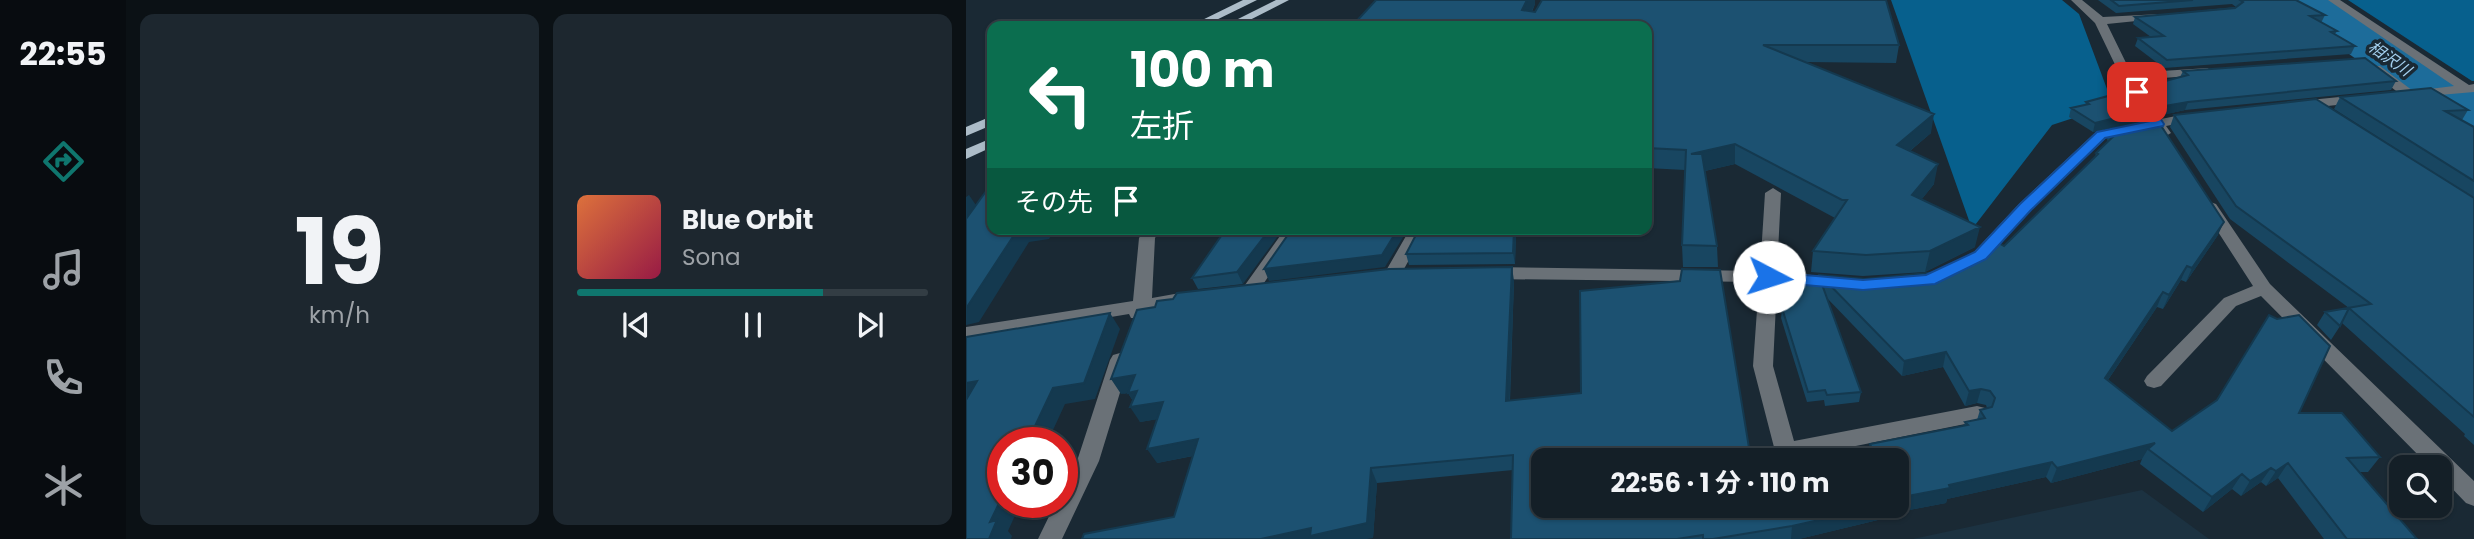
<!DOCTYPE html>
<html lang="ja">
<meta charset="utf-8">
<style>
:root{--surface:#141f27;--page:#1d272f;--text:#f1f3f6;--muted:#9da2a7;--line:#333d44;--accent:#0f766e}
body{margin:0;font-family:Poppins,"Noto Sans JP",sans-serif;background:var(--page);color:var(--text);height:100vh;display:flex;flex-direction:column;font-size:26px;white-space:nowrap}
*{box-sizing:border-box;margin:0}
p{font-size:23px;color:var(--muted)}
.icon{flex:none;width:38px;height:38px;fill:none;stroke:currentColor;stroke-width:2;stroke-linecap:round;stroke-linejoin:round}
.map{position:relative;flex:1;overflow:hidden}
.details{display:flex;flex-direction:column;gap:14px;padding:14px;background:#0b1115;width:840px}
.details>*{flex:none}
.top-card{position:absolute;left:21px;top:21px;width:665px;height:214px;border-radius:14px;box-shadow:0 2px 5px #0004,0 0 0 2px var(--line);background:#0b6e4f;color:#fff;overflow:hidden}
.fabs{position:absolute;left:1423px;top:455px;display:grid;gap:14px}
.fabs a{display:grid;place-items:center;width:63px;height:63px;border-radius:14px;background:var(--surface);box-shadow:0 2px 5px #0004,0 0 0 2px var(--line);font-size:35px}
.speed{position:absolute;left:21px;top:427px;display:flex;gap:14px;font-size:35px;font-weight:700;text-align:center}
.speed>*{display:grid;place-content:center;width:91px;height:91px;border-radius:50%;background:var(--surface);box-shadow:0 2px 5px #0004,0 0 0 2px var(--line);line-height:1}
.speed .limit{border:10px solid #d22;background:#fff;color:#111}
.pin{position:absolute;display:grid;place-items:center;width:60px;height:60px;color:#fff;margin:-30px;border-radius:14px;box-shadow:0 4px 10px #0006}
.me{position:absolute;width:77px;margin:-38px;rotate:95deg;stroke-linejoin:round;filter:drop-shadow(0 0 5px #0008)}
.turn{display:flex;align-items:center;gap:24px;height:147px;padding:0 28px;font-size:32px}
.turn .icon{width:91px;height:91px;stroke-width:2.5}
.turn b{display:block;font-size:49px;line-height:60px}
.then{display:flex;align-items:center;height:66px;padding:0 28px;background:#0003;gap:14px;font-size:26px}
.details .widget{flex:1;display:flex;flex-direction:column;justify-content:center;gap:10px;min-width:0;padding:0 24px;border-radius:14px;background:var(--page)}
.details .dial{align-items:center;gap:0}
.dial b{font-size:91px;line-height:1}
.song{display:flex;align-items:center;gap:21px}
.cover{width:84px;height:84px;border-radius:10px;background:linear-gradient(135deg,hsl(20 70% 55%),hsl(340 70% 35%))}
.played{height:7px;border-radius:4px;background:linear-gradient(90deg,var(--accent) 70%,var(--line) 70%)}
.keys{display:flex;justify-content:space-around;direction:ltr}
.details .tiles{flex:1;display:grid;gap:14px;grid-template-columns:repeat(2,1fr)}
.trip{position:absolute;left:565px;top:448px;width:378px;height:70px;border-radius:14px;background:var(--surface);box-shadow:0 2px 5px #0004,0 0 0 2px var(--line);font-weight:700;line-height:70px;text-align:center}
main{display:flex;flex:1;min-height:0}
.tabs{display:flex;flex-direction:column;width:126px;justify-content:space-around;align-items:center;background:#080c10;color:var(--muted)}
.tabs .icon{width:49px;height:49px}
.tabs .on{color:var(--accent)}
.tabs b{font-size:32px;color:var(--text)}
.map>svg:first-child{display:block}
.built{fill:#1c3241}
.forest{fill:#07608d}
.lines{fill:none;stroke-linecap:round;stroke-linejoin:round}
.river{fill:#1d6c9a;fill-rule:evenodd}
.minor{fill:#6a7177;fill-rule:evenodd}
.major{fill:#acbcc8;fill-rule:evenodd}
.wall{fill:#184661}
.shaded-wall{fill:#14394f}
.building{fill:#1c5171;stroke:#14394f;stroke-width:2}
.route{fill:#1a73e8;stroke:#114b97;stroke-width:2}
.labels{text-anchor:middle;stroke-width:7;stroke-linejoin:round;paint-order:stroke}
.far-water-label{font-size:16px;font-style:italic;fill:#a4d0ef;stroke:#1a2934}
</style>
<main>
<nav class="tabs">
<b>22:55</b>
<svg class="icon on" aria-label="directions" viewBox="0 0 24 24"><path d="M12 3l9 9-9 9-9-9zM9 14v-3h6M13 9l2 2-2 2"/></svg>
<svg class="icon" aria-label="music" viewBox="0 0 24 24"><path d="M9 18V5l10-2v13"/><circle cx="6" cy="18" r="3"/><circle cx="16" cy="16" r="3"/></svg>
<svg class="icon" aria-label="phone" viewBox="0 0 24 24"><path d="M5 4h4l2 5-3 2q2 4 5 5l2-3 5 2v4C11 20 4 13 5 4z"/></svg>
<svg class="icon" aria-label="climate" viewBox="0 0 24 24"><path d="M12 3v18M4 7l16 10M4 17L20 7"/></svg>
</nav>
<section class="details">
<div class="tiles">
<div class="widget dial"><b>19</b><p>km/h</p></div>
<div class="widget">
<div class="song"><i class="cover"></i><div><b>Blue Orbit</b><p>Sona</p></div></div>
<div class="played"></div>
<div class="keys"><svg class="icon" aria-label="previous" viewBox="0 0 24 24"><path d="M18 5L8 12l10 7zM5 5v14"/></svg><svg class="icon" aria-label="pause" viewBox="0 0 24 24"><path d="M8 5v14M16 5v14"/></svg><svg class="icon" aria-label="next" viewBox="0 0 24 24"><path d="M6 5l10 7-10 7zM19 5v14"/></svg></div>
</div>
</div>
</section>
<div class="map">
<svg width="1508" height="539" viewBox="0 0 1508 539">
<rect width="100%" height="100%" fill="#1a2934"/>
<path class="built" d="M1176 490 1243 539H947Z"/>
<path class="forest" d="M925 0H1096L1113 14 1147 105 1086 125 1006 229Z
M1382 0H1508V81H1506Z"/>
<g class="lines">
<path class="river" d="M1316 0H1370L1508 91V135L1487 130 1323 10Z"/>
<path class="minor" d="M1105 0H1116L1137 17 1194 14V18L1190 19 1141 24 1165 73 1242 68 1244 71 1238 75 1169 80 1195 119 1230 112 1237 116 1235 119 1200 126 1205 133 1198 137 1193 136 1188 128 1140 138 1065 210 1020 260 1006 267H994L991 263 1008 252 1053 204 1130 132 1183 121 1155 77 1129 23Z
M1362 0H1374L1503 85 1508 84V92L1439 98 1406 72V66H1414L1447 91 1488 86Z
M1393 95 1398 96V102L1334 109 1327 105 1334 101Z
M807 188 815 193 811 272 857 276 866 282 857 288 811 283 807 366 828 441 1011 406 1019 408 1022 414 1019 420 820 460 812 457 809 451 787 366 793 282 525 279 516 273 525 267 794 271 799 193Z
M1244 202 1250 204 1304 284 1508 481V506L1500 503 1474 476V467H1464L1295 296 1270 306 1195 386 1188 388 1181 386 1178 381 1181 376 1258 298 1287 286 1236 207Z
M179 229H195L189 238 186 298 214 293 220 295 223 299 220 303 183 310 179 318H165L163 314 0 341V327L167 301 173 238Z
M319 229H335L289 296H277L274 292Z
M444 229H460L433 278 406 280 403 276 406 272 421 269Z
M154 353 161 355 164 360 133 461 96 539H72L90 502H96V490L111 461 144 360 147 355Z"/>
<path class="major" d="M277 0H291L238 26H224Z
M310 0H323L272 26H258Z
M26 116V125L0 136V127Z
M26 138V147L0 159V149Z"/>
</g>
<path class="wall" d="M410 0H569V4L566 12 933 45 930 63 840 62 965 133 944 151 968 184 955 200 1009 247 959 272 897 276 845 272 847 251 869 218 769 164 739 171 751 246 752 267H717L716 245 719 170 681 168V26H386Z
M1132 0H1330L1359 15 1355 23 1371 31 1369 34 1389 46 1385 54 1198 68 1169 46 1172 38 1185 37 1167 24 1169 17 1270 7 1266 4 1150 13Z
M1217 71 1430 81 1425 90 1219 110 1196 115 1181 93 1184 85 1214 77Z
M1374 97 1502 110 1496 120 1508 127V445L1498 436 1499 434 1376 323 1365 340 1351 325 1359 312 1383 308 1264 219 1204 127 1208 115 1434 151 1368 109Z
M1120 102 1182 110 1179 119 1127 132 1103 117 1105 108 1119 105Z
M1190 118 1252 235 1220 282 1215 280 1197 309 1191 307 1142 380 1206 431 1333 413 1414 457 1402 472H1393L1451 539H1358L1312 478 1300 486 1295 482 1275 496 1266 489 1237 512 1174 464 1176 459 1085 483 1080 477 981 499 980 503 917 515 916 519 833 539H545L547 470 411 483 407 538 208 517 227 456 191 463V419L174 422 167 401 162 393 155 394 548 281 544 401 615 393 714 281 754 270 578 460 931 506V460H883V456L902 452 904 444 998 426 999 422 1011 420 1014 410 1021 408 1020 405 1011 403 999 406 977 367 936 376 860 297 895 392 893 402 859 406 858 400 841 402 815 318 816 308 854 280V275L899 279 972 272 1038 246 1129 157 1130 153 1142 141 1141 140 1145 128Z
M260 229 277 284 232 289 226 278Z
M453 229H550L549 264 443 265 440 254Z"/>
<path class="shaded-wall" d="M561 0H569V4L561 21 556 10Z
M428 20 430 26H423Z
M1222 102 1219 110 1196 115 1199 106Z
M1182 110 1179 119 1127 132 1129 123Z
M968 114 965 133 928 164 931 145Z
M769 144V164L725 174V154Z
M972 164 968 184 942 216 946 195Z
M3 195 18 217 0 227V197Z
M1258 222 1252 235 1220 282 1226 268Z
M1014 227 1009 247 959 272 964 251Z
M52 229H90L83 239 63 242 13 322 0 325V307Z
M304 229H317L277 284 271 272Z
M432 229H442L419 267 303 281 298 269Z
M548 229H550V233L549 264 547 253Z
M1221 266 1215 280 1197 309 1203 295Z
M546 267 548 281 543 416 540 401Z
M1197 292 1191 307 1133 393 1139 378Z
M144 313 154 329 129 399 99 404 81 443H61L87 388Z
M980 352 977 367 936 376 938 361Z
M169 375 178 390 155 394 145 379Z
M11 381 0 401V383Z
M1015 389 1011 403 999 406 1003 391Z
M171 391 197 402 206 417 174 422 164 407 170 406 162 393Z
M232 439 241 453 191 463 181 449Z
M1189 443 1182 449 1176 459 1085 483 1091 468Z
M1086 462 1080 477 981 499 980 503 917 515 916 519 833 539H825L826 526 916 506H931V498L983 485Z
M1322 463 1312 478 1300 486 1310 471Z
M405 468 411 483 407 538 401 539H295Z
M1305 468 1295 482 1275 496 1284 481Z
M1276 474 1266 489 1237 512 1246 497Z
M37 495V502H55L42 531 46 536 45 539H23L24 522Z"/>
<path class="building" d="M410 0H561L556 10 569 12 576 0H920L933 45H797L968 114 931 145 972 164 946 195 1014 227 964 251 900 255 847 251 881 200H876L769 144 725 154H736L751 246 716 245 720 150 681 148V26H579L582 21 428 20 423 26H386Z
M1145 0H1227L1153 6Z
M1274 0H1330L1359 15 1344 16 1371 31 1365 32 1389 46 1201 60 1172 38 1198 36 1169 17 1269 8 1277 2Z
M1399 58 1430 81 1222 102 1199 106 1184 85 1222 75 1217 71Z
M1465 88 1502 110 1479 111 1508 127V181L1374 97Z
M1168 89 1182 110 1129 123 1105 108 1123 104 1120 102Z
M1350 99 1508 198V417L1383 308 1374 326 1359 312 1405 304 1270 206 1208 115Z
M1190 118 1258 222 1226 268 1221 266 1203 295 1197 292 1139 378 1206 431 1251 400 1303 315 1311 319 1333 315 1364 346 1333 413H1376L1414 457 1381 458 1451 539H1381L1322 463 1310 471 1305 468 1284 481 1276 474 1246 497 1182 449 1189 443 1091 468 1086 462 983 485 984 488 931 498V460H886L883 456 907 451 904 444 1002 425 999 422 1019 418 1014 410 1026 407 1029 398 1024 391 1015 389 1003 391 980 352 938 361 854 275 899 279 972 272 1025 248 1031 242 1038 246 1132 154 1130 153 1152 132 1145 128Z
M26 183V229H52L1 307H0V219Z
M260 229H304L271 272 226 278Z
M326 229H432L416 255 298 269Z
M453 229H548L547 253 440 254Z
M546 267 540 401 615 393 614 291 714 281 716 269 754 270 785 460H578V506H916L826 526 747 539H737V535L711 539H545L547 455 405 468 401 523 344 536 345 528 295 539H116L118 534 208 517 232 439 181 449 197 402 164 407 171 391 162 393 169 375 145 379 171 310 189 307 191 301 207 299 211 293 423 269Z
M835 278 854 279 895 392 861 395 859 390 842 392 816 308Z
M144 313 118 383 87 388 61 443H37V495L24 522 31 520 23 539H0V400L11 381 0 383V337Z"/>
<path class="route" d="M1167 90H1176L1198 124 1197 126 1139 138 1065 210 1020 259 969 284 897 290 803 282 795 277 803 272 897 280 960 275 1009 252 1054 204 1131 132 1184 121 1166 92Z"/>
<g class="labels">
<g class="far-water-label">
<text transform="translate(1424 58) rotate(35)" y="6">相沢川</text>
</g>
</g>
</svg>
<div class="fabs">
<a><svg class="icon" aria-label="search" viewBox="0 0 24 24"><circle cx="10" cy="10" r="6"/><path d="M15 15l6 6"/></svg></a>
</div>
<div class="speed"><div class="limit">30</div></div>
<div class="pin" style="left:1171px;top:92px;background:#d93025"><svg class="icon" aria-label="arrive" viewBox="0 0 24 24"><path d="M6 21V4h12l-3 4 3 4H6"/></svg></div>
<svg class="me" style="left:803px;top:277px" viewBox="-20 -20 40 40"><circle r="19" fill="#fff"/><path d="M0-13L10 11 0 6-10 11z" fill="#1a73e8"/></svg>
<div class="trip">22:56 · 1 分 · 110 m</div>
<div class="top-card">
<div class="turn"><svg class="icon" aria-label="left" viewBox="0 0 24 24"><path d="M17 20v-9H6M10 6l-5 5 5 5"/></svg><div><b>100 m</b>左折</div></div>
<div class="then">その先<svg class="icon" aria-label="arrive" viewBox="0 0 24 24"><path d="M6 21V4h12l-3 4 3 4H6"/></svg></div>
</div>
</div>
</main>
